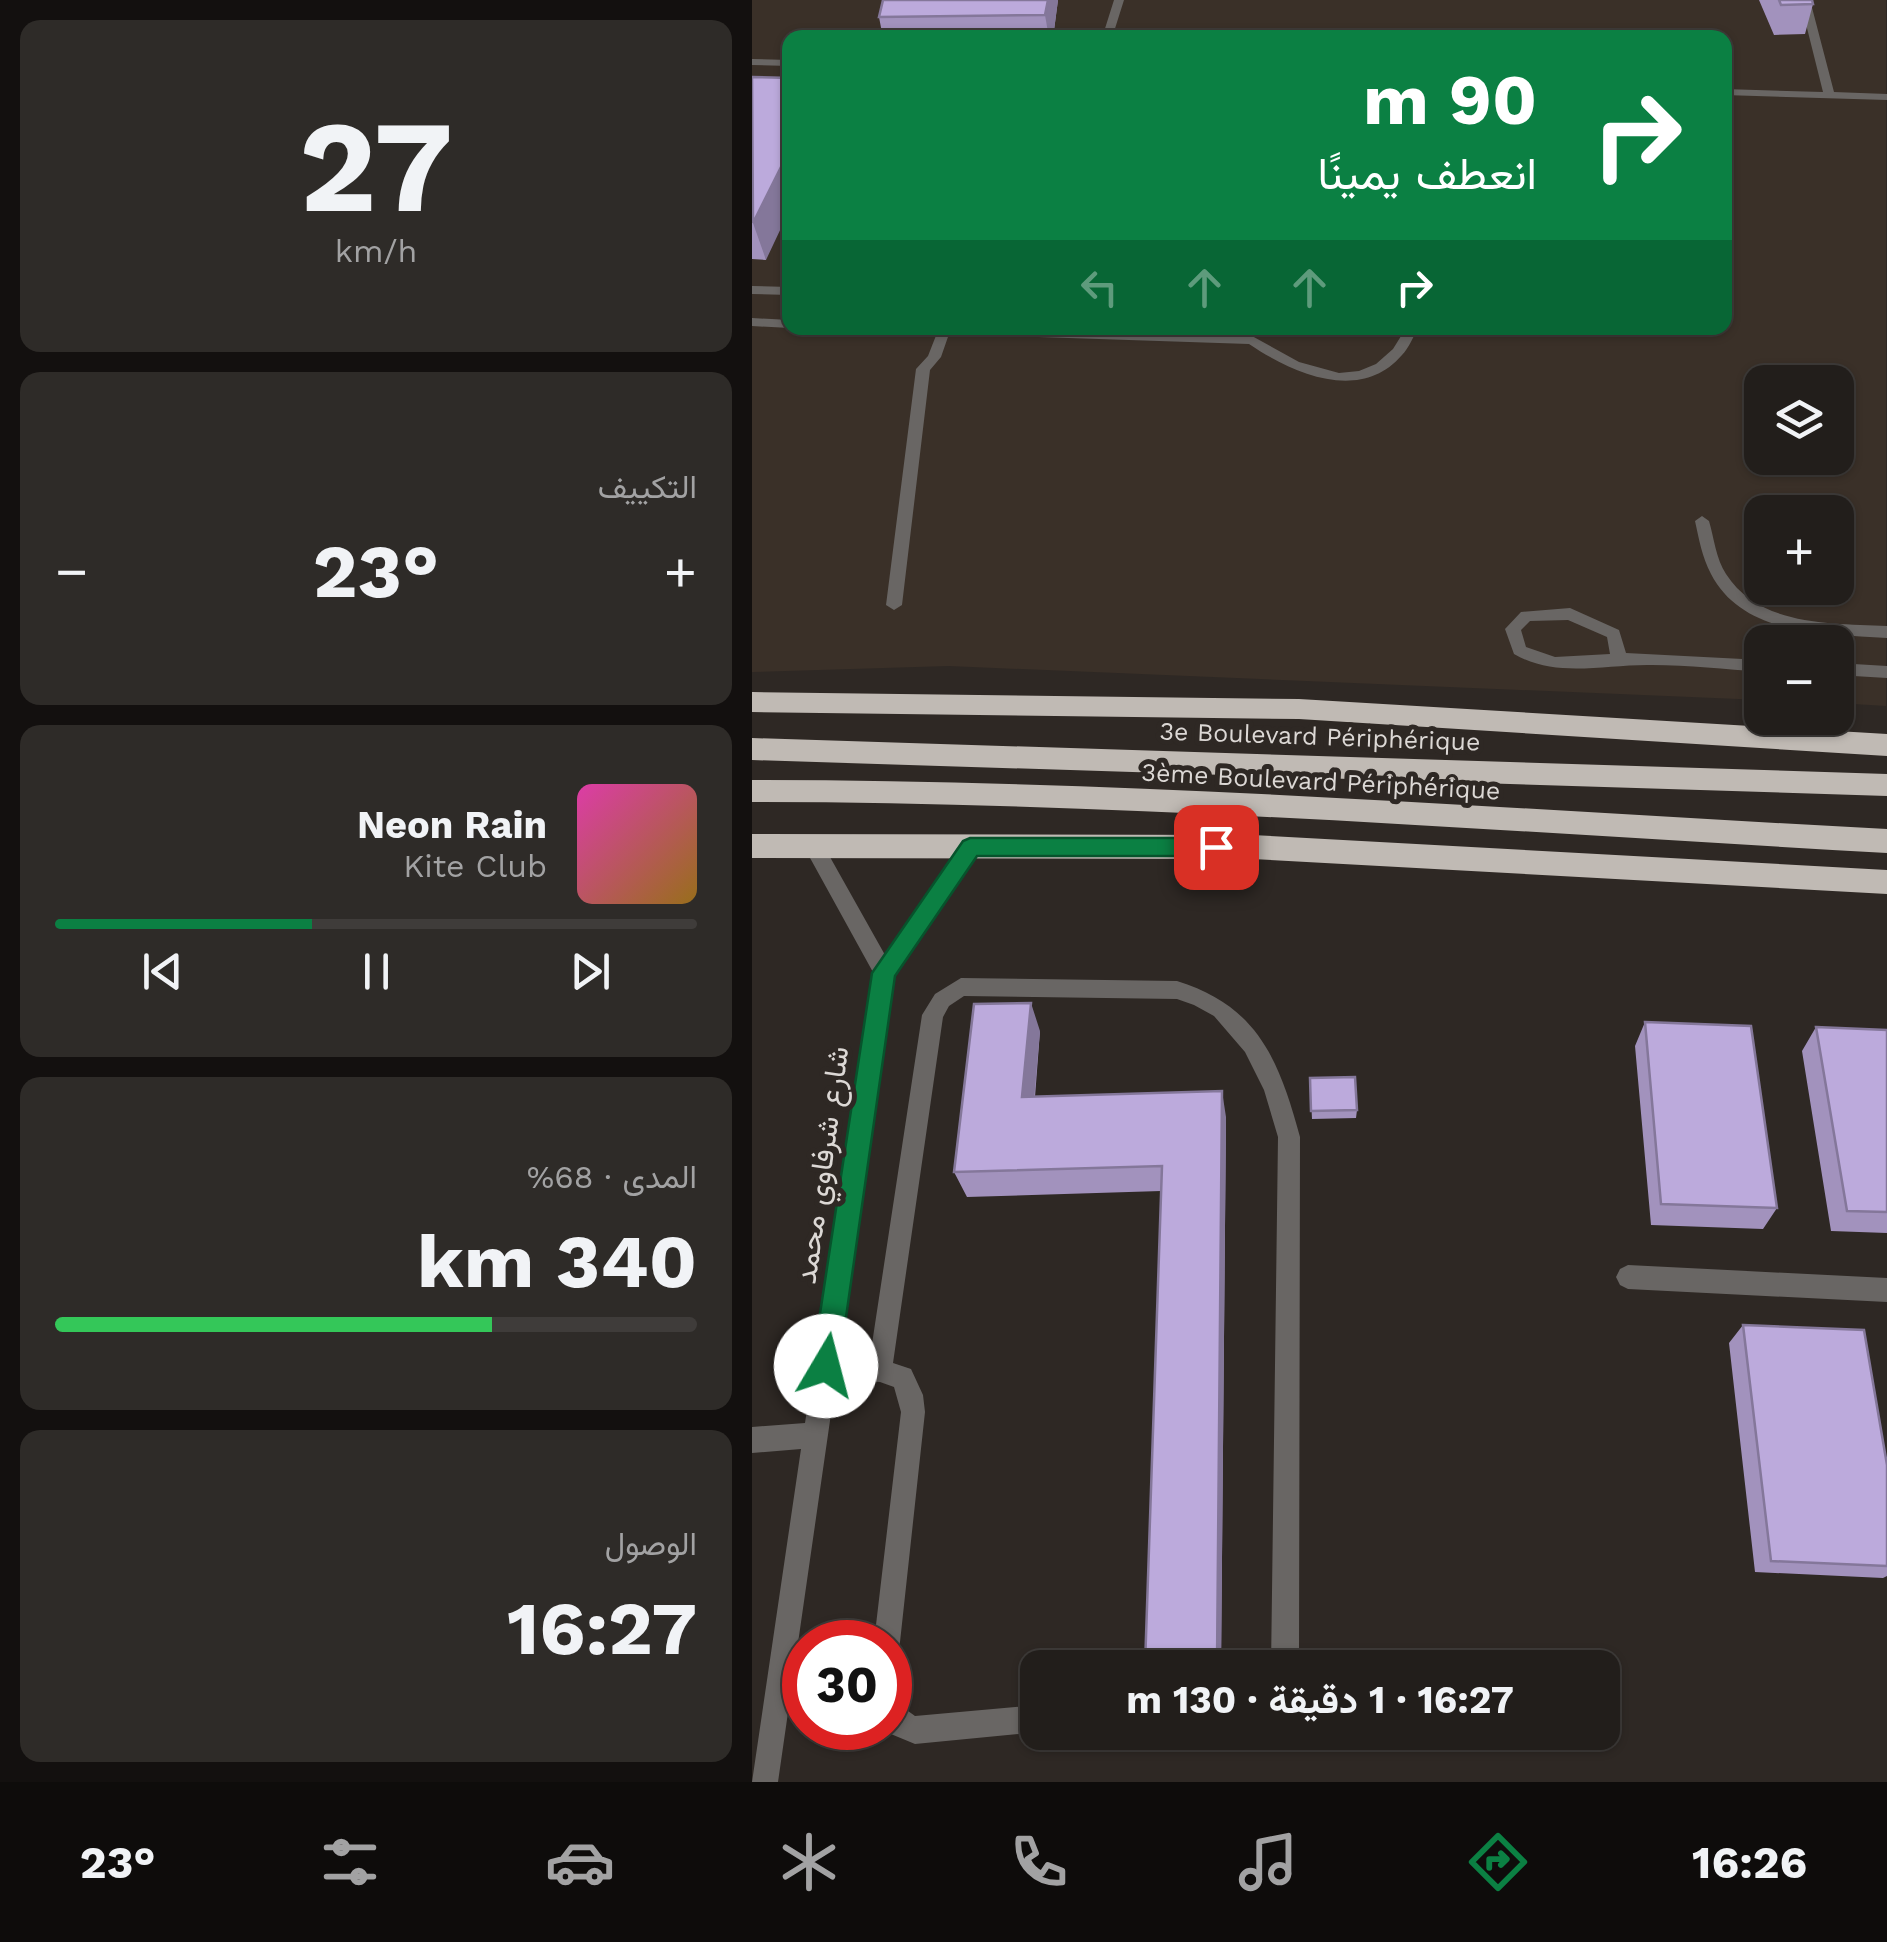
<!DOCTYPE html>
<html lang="ar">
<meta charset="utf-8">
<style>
:root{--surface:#221e1b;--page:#2e2b28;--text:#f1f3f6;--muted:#a2a2a3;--line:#3f3c3a;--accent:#0b8043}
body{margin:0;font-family:"Work Sans",Vazirmatn,sans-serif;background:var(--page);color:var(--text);direction:rtl;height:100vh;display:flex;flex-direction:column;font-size:38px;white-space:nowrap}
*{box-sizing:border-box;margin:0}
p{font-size:32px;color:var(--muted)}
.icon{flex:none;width:55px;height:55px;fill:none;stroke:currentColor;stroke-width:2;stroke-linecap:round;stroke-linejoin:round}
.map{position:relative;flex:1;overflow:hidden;direction:ltr}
.side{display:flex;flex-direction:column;gap:20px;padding:20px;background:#13100f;width:752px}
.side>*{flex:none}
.guide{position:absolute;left:30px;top:30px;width:950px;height:305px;border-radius:20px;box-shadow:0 2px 8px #0004,0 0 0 2px var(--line);direction:rtl;background:#0b8043;color:#fff;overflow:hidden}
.buttons{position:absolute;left:992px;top:365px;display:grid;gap:20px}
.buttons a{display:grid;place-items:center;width:110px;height:110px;border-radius:20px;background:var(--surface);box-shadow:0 2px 8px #0004,0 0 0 2px var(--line);font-size:50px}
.speed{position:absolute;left:30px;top:1620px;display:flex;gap:20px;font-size:50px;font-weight:700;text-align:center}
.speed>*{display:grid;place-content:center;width:130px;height:130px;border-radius:50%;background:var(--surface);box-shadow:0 2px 8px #0004,0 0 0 2px var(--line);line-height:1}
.speed .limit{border:15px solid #d22;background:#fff;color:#111}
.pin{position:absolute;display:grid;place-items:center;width:85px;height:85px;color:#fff;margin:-42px;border-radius:20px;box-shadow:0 5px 15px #0006}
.me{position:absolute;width:110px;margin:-55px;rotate:8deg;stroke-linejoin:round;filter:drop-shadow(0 0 8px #0008)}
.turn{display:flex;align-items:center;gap:35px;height:210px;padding:0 30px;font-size:45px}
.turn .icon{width:130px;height:130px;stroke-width:2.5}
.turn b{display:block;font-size:70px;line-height:85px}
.lanes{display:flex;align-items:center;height:95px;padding:0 30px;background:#0003;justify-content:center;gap:50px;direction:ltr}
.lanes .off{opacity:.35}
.big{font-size:75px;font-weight:700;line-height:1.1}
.side .card{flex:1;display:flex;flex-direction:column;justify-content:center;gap:15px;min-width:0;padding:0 35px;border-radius:20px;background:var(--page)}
.side .dial{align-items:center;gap:0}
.dial b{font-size:130px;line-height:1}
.song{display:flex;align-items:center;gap:30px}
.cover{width:120px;height:120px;border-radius:15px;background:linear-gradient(135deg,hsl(320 70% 55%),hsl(40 70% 35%))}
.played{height:10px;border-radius:5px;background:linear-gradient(90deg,var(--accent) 40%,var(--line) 40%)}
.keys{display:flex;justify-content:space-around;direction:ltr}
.heat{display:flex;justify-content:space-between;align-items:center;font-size:55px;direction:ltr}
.charge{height:15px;border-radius:8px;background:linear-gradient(90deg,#34c759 68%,var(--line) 0)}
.trip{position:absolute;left:268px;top:1650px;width:600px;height:100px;border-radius:20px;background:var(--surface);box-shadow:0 2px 8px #0004,0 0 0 2px var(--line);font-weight:700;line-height:100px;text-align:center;direction:rtl}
.dock{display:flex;height:160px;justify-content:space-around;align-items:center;background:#0e0c0b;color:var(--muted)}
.dock .icon{width:70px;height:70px}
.dock .current{color:var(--accent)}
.dock b{font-size:45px;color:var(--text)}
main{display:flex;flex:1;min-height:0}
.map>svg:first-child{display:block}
.built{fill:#3a3028;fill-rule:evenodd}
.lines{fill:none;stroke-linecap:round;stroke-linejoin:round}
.lane{fill:#696664;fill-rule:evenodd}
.street{fill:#696664;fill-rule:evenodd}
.highway{fill:#c0bab4;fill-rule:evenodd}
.wall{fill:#a292bd}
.shaded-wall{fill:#84779a}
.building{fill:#bcaadc;stroke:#84779a;stroke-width:2.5}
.route{fill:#0b8043;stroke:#07532c;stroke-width:2.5}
.labels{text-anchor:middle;stroke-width:10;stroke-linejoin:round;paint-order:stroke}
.street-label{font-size:25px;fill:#dcd8d5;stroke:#2e2824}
.near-street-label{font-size:30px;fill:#dcd8d5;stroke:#2e2824}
</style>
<main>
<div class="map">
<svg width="1135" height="1782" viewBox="0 0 1135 1782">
<rect width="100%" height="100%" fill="#2e2824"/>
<path class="built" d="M0 0H1134V706L1085 703V642H1010V700L197 666 0 672ZM38 38H972V328H38ZM1010 382H1085V458H1010ZM1010 512H1085V588H1010Z"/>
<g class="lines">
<path class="lane" d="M362 0H372L360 38H350Z
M1048 0H1058L1082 92 1135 94V100L972 95V89L1071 92Z
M0 59 38 60V66L0 65Z
M0 286 38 287V295L0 294Z
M0 318 38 320V328H40H38L0 326Z
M142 328H250L500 336 547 362 587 373 607 371 624 364 641 349 654 328H666C661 337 657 348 650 355 608 404 540 373 497 344L197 334 189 357 178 370 150 605 142 610 134 605 164 369 176 356 185 333 148 332Z
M950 516 957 521C962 538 964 559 974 574 1008 627 1080 623 1135 626V638C1074 634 991 636 959 574 950 557 947 539 943 521Z
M818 608 867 630 874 653 1010 660V672C973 669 937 665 900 665 852 664 805 679 762 654L753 629 769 612ZM816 620 855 637 858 654 803 657 774 647 769 630 778 621Z
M1085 663 1135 666V678L1085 675Z"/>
<path class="street" d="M62 839 69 841 133 955 211 841H225L228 847 142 975 88 1355 118 1357 170 1015 183 994 209 978 425 981C506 1006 527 1060 548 1137L547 1668H519L526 1137 512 1090 493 1052 462 1016 442 1005 425 999 212 996 197 1006 191 1017 141 1363 159 1369 171 1395 173 1412 148 1642 145 1652 138 1654V1642H122L149 1412 142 1387 128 1382 84 1379 26 1782H0L49 1449 0 1453V1427L53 1423 122 974 52 847 55 841Z
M876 1265 1135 1278V1302L876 1289 868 1285 864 1277 868 1269Z
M138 1698 163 1716 285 1705 286 1732 163 1744 134 1732 132 1728H138Z"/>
<path class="highway" d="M0 692 547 699 1135 734V756L547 719 0 712Z
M0 738 1135 774V796L0 760Z
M0 780C378 780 757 809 1135 829V853C757 832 378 802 0 802Z
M0 834 500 835 1135 870V894L500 859 0 858Z"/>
</g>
<path class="wall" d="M306 0 301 38H131L127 17Z
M1007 0H1060L1061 4 1053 34 1022 35Z
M0 77 14 260 0 259Z
M893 1022 1025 1208 1011 1229 899 1225 883 1046Z
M1064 1027 1135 1030V1233L1079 1231 1050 1051Z
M288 1031 283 1097 474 1117 469 1668H394L393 1666 409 1191 215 1197 202 1172Z
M558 1078 605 1110 604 1118 560 1119Z
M991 1325 1135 1465V1576L1131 1578 1003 1572 977 1343Z"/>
<path class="shaded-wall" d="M296 0H306L301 38H297L293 15Z
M38 149V209L14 260 1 223Z
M279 1003 288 1031 280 1123 270 1097Z
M470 1091 474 1117 469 1668H467L465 1664Z"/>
<path class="building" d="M131 0H296L293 15 127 17Z
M1027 0H1060L1061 4 1029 5Z
M0 77 38 78V149L1 223Z
M279 1003 270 1097 470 1091 465 1664 393 1666 410 1166 202 1172 222 1004Z
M893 1022 999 1026 1025 1208 909 1204Z
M1064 1027 1135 1030V1212L1095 1211Z
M603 1077 605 1110 559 1111 558 1078Z
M991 1325 1112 1330 1135 1465V1566L1019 1561Z"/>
<path class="route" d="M218 838H464L476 847 464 856H225L143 976 87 1366 83 1375 74 1379 64 1375 60 1366 120 973 211 841Z"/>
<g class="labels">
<g class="street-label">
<text transform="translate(568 736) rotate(2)" y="9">3e Boulevard Périphérique</text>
<text transform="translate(569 781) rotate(3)" y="9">3ème Boulevard Périphérique</text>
</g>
<g class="near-street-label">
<text transform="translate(70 1165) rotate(-82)" y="10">شارع شرفاوي محمد</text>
</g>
</g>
</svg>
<div class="buttons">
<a><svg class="icon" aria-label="layers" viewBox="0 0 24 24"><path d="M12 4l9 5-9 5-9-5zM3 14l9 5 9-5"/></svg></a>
<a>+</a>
<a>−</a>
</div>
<div class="speed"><div class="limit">30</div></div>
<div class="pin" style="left:464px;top:847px;background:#d93025"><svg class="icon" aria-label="arrive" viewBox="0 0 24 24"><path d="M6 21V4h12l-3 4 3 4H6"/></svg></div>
<svg class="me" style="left:74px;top:1366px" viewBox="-20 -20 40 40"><circle r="19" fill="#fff"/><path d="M0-13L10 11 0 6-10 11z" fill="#0b8043"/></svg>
<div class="trip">16:27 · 1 دقيقة · 130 m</div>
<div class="guide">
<div class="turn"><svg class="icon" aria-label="right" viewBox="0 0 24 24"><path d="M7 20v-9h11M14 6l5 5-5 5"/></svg><div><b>90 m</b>انعطف يمينًا</div></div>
<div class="lanes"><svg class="icon off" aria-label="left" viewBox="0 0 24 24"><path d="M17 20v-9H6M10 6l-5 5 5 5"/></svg><svg class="icon off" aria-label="ahead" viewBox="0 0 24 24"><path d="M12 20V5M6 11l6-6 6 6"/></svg><svg class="icon off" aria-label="ahead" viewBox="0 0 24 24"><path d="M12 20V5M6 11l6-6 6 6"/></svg><svg class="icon" aria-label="right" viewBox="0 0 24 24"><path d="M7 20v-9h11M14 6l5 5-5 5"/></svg></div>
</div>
</div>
<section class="side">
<div class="card dial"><b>27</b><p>km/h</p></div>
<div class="card"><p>التكييف</p>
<div class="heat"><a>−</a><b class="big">23°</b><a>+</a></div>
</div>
<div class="card">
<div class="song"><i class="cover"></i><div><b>Neon Rain</b><p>Kite Club</p></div></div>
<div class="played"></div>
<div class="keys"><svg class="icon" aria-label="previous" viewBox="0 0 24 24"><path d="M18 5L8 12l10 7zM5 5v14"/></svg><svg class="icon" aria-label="pause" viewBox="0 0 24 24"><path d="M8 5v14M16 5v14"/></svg><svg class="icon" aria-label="next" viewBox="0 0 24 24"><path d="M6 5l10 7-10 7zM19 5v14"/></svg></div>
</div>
<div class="card"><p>المدى · 68%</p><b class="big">340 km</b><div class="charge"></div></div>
<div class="card"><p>الوصول</p><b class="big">16:27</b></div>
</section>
</main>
<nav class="dock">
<b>16:26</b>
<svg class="icon current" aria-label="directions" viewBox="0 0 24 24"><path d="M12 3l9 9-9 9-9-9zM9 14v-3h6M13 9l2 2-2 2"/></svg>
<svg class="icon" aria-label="music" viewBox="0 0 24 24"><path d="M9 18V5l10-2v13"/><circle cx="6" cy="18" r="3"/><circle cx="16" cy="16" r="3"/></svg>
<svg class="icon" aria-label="phone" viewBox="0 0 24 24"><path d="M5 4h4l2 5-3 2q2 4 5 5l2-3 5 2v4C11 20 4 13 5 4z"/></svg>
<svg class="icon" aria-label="climate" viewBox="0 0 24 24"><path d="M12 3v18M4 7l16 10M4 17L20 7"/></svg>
<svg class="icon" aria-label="car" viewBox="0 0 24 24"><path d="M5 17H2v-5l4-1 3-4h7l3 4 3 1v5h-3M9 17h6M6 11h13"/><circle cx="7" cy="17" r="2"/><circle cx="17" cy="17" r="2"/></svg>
<svg class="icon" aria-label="filters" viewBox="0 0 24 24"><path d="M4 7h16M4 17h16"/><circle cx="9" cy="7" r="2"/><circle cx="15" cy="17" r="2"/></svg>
<b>23°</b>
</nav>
